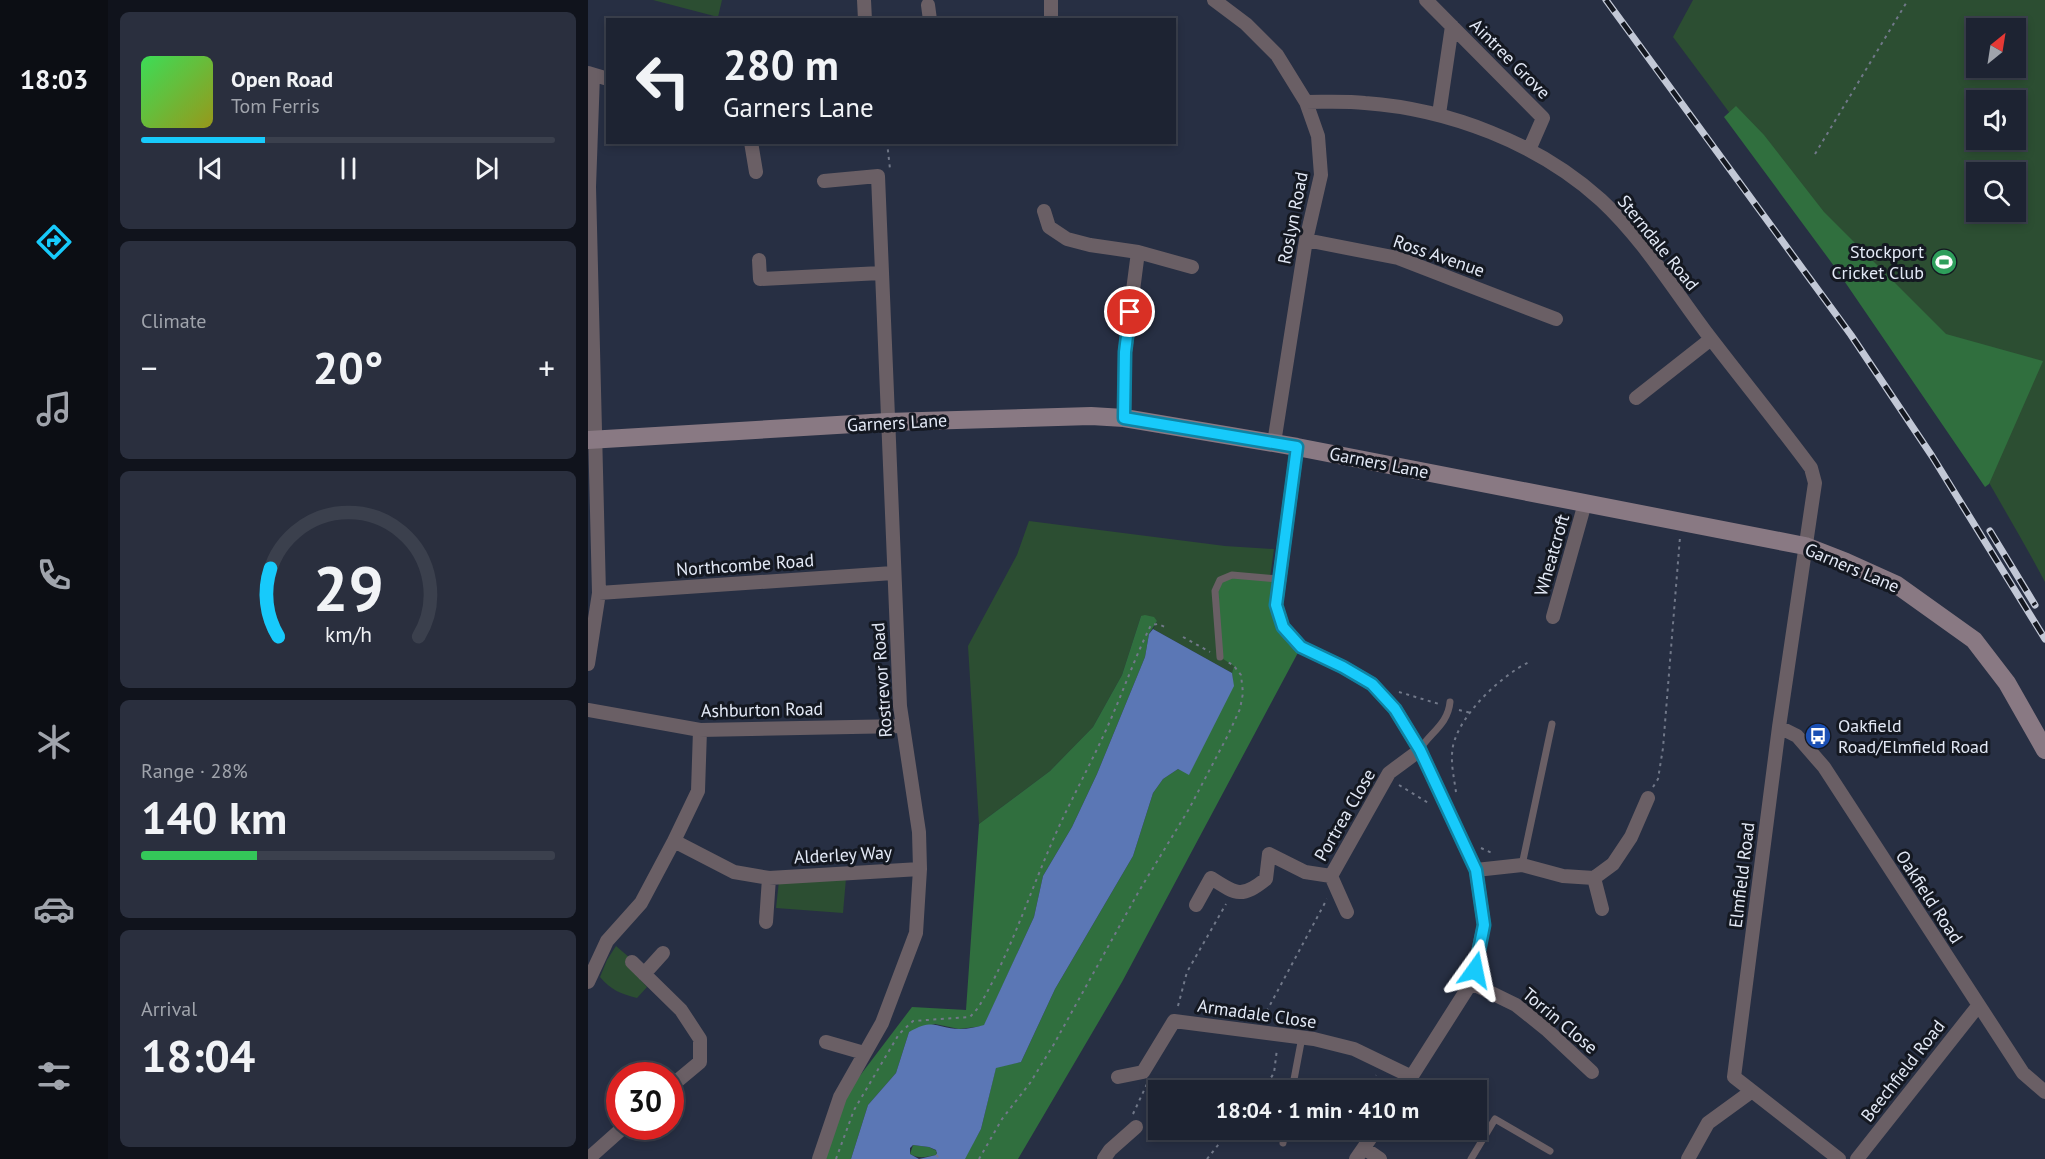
<!DOCTYPE html>
<meta charset="utf-8">
<style>
:root{--surface:#1d2332;--page:#2a2f3e;--text:#f1f3f6;--muted:#a0a4ac;--line:#3b404d;--accent:#17cafb}
body{margin:0;font-family:"PT Sans",sans-serif;background:var(--page);color:var(--text);height:100vh;display:flex;flex-direction:column;font-size:22px;white-space:nowrap}
*{box-sizing:border-box;margin:0}
p{font-size:20px;color:var(--muted)}
.icon{flex:none;width:33px;height:33px;fill:none;stroke:currentColor;stroke-width:2;stroke-linecap:round;stroke-linejoin:round}
.map{position:relative;flex:1;overflow:hidden}
.panel{display:flex;flex-direction:column;gap:12px;padding:12px;background:#10131c;width:480px}
.panel>*{flex:none}
.banner{position:absolute;left:18px;top:18px;width:570px;height:126px;border-radius:0px;box-shadow:0 3px 9px #0003,0 0 0 2px var(--line);background:#1d2332;color:var(--text);overflow:hidden}
.needle{width:39px;rotate:30deg}
.controls{position:absolute;left:1378px;top:18px;display:grid;gap:12px}
.controls a{display:grid;place-items:center;width:60px;height:60px;border-radius:0px;background:var(--surface);box-shadow:0 3px 9px #0003,0 0 0 2px var(--line);font-size:30px}
.speed{position:absolute;left:18px;top:1062px;display:flex;gap:12px;font-size:30px;font-weight:700;text-align:center}
.speed>*{display:grid;place-content:center;width:78px;height:78px;border-radius:50%;background:var(--surface);box-shadow:0 3px 9px #0003,0 0 0 2px var(--line);line-height:1}
.speed .limit{border:9px solid #d22;background:#fff;color:#111}
.pin{position:absolute;display:grid;place-items:center;width:51px;height:51px;color:#fff;margin:-26px;border:3px solid #fff;border-radius:50%;box-shadow:0 2px 6px #0007}
.me{position:absolute;width:66px;margin:-33px;rotate:12deg;stroke-linejoin:round;filter:drop-shadow(0 0 4px #0008)}
.turn{display:flex;align-items:center;gap:21px;height:126px;padding:0 18px;font-size:27px}
.turn .icon{width:78px;height:78px;stroke-width:2.5}
.turn b{display:block;font-size:42px;line-height:51px}
.big{font-size:45px;font-weight:700;line-height:1.1}
.panel .widget{flex:1;display:flex;flex-direction:column;justify-content:center;gap:9px;min-width:0;padding:0 21px;border-radius:9px;background:var(--page)}
.panel .dial{align-items:center;gap:0}
.dial svg{height:156px;overflow:visible;fill:none;stroke:var(--line);stroke-width:7;stroke-linecap:round;text-anchor:middle}
.dial text{fill:var(--text);stroke:none}
.song{display:flex;align-items:center;gap:18px}
.cover{width:72px;height:72px;border-radius:9px;background:linear-gradient(135deg,hsl(130 70% 55%),hsl(60 70% 35%))}
.played{height:6px;border-radius:3px;background:linear-gradient(90deg,var(--accent) 30%,var(--line) 30%)}
.keys{display:flex;justify-content:space-around;direction:ltr}
.heat{display:flex;justify-content:space-between;align-items:center;font-size:33px;direction:ltr}
.charge{height:9px;border-radius:4px;background:linear-gradient(90deg,#34c759 28%,var(--line) 0)}
.trip{position:absolute;left:560px;top:1080px;width:339px;height:60px;border-radius:0px;background:var(--surface);box-shadow:0 3px 9px #0003,0 0 0 2px var(--line);font-weight:700;line-height:60px;text-align:center}
main{display:flex;flex:1;min-height:0}
.tab-bar{display:flex;flex-direction:column;width:108px;justify-content:space-around;align-items:center;background:#0c0e14;color:var(--muted)}
.tab-bar .icon{width:42px;height:42px}
.tab-bar .current{color:var(--accent)}
.tab-bar b{font-size:27px;color:var(--text)}
.map>svg:first-child{display:block}
.green{fill:#2c4e32;fill-rule:evenodd}
.forest{fill:#306f3e}
.water{fill:#5b77b5;fill-rule:evenodd}
.lines{fill:none;stroke-linecap:round;stroke-linejoin:round}
.path{stroke:#717889;stroke-width:2;stroke-dasharray:3 4.5;stroke-linecap:butt}
.lane{stroke:#6a5f65;stroke-width:7}
.street{stroke:#6a5f65;stroke-width:14}
.secondary{stroke:#897983;stroke-width:18}
.rail-casing{stroke:#c2c8d6;stroke-width:7}
.rail{stroke:#141821;stroke-width:4.5;stroke-dasharray:14;stroke-linecap:butt}
.route-casing{stroke:#0f83a3;stroke-width:15}
.route{stroke:#17cafb;stroke-width:10}
.labels{text-anchor:middle;stroke-width:6;stroke-linejoin:round;paint-order:stroke}
.street-label{font-size:18px;fill:#e3e9f6;stroke:#141821}
.poi-label{font-size:18px;fill:#e3e9f6;stroke:#141821;text-anchor:end}
</style>
<main>
<nav class="tab-bar">
<b>18:03</b>
<svg class="icon current" aria-label="directions" viewBox="0 0 24 24"><path d="M12 3l9 9-9 9-9-9zM9 14v-3h6M13 9l2 2-2 2"/></svg>
<svg class="icon" aria-label="music" viewBox="0 0 24 24"><path d="M9 18V5l10-2v13"/><circle cx="6" cy="18" r="3"/><circle cx="16" cy="16" r="3"/></svg>
<svg class="icon" aria-label="phone" viewBox="0 0 24 24"><path d="M5 4h4l2 5-3 2q2 4 5 5l2-3 5 2v4C11 20 4 13 5 4z"/></svg>
<svg class="icon" aria-label="climate" viewBox="0 0 24 24"><path d="M12 3v18M4 7l16 10M4 17L20 7"/></svg>
<svg class="icon" aria-label="car" viewBox="0 0 24 24"><path d="M5 17H2v-5l4-1 3-4h7l3 4 3 1v5h-3M9 17h6M6 11h13"/><circle cx="7" cy="17" r="2"/><circle cx="17" cy="17" r="2"/></svg>
<svg class="icon" aria-label="filters" viewBox="0 0 24 24"><path d="M4 7h16M4 17h16"/><circle cx="9" cy="7" r="2"/><circle cx="15" cy="17" r="2"/></svg>
</nav>
<section class="panel">
<div class="widget">
<div class="song"><i class="cover"></i><div><b>Open Road</b><p>Tom Ferris</p></div></div>
<div class="played"></div>
<div class="keys"><svg class="icon" aria-label="previous" viewBox="0 0 24 24"><path d="M18 5L8 12l10 7zM5 5v14"/></svg><svg class="icon" aria-label="pause" viewBox="0 0 24 24"><path d="M8 5v14M16 5v14"/></svg><svg class="icon" aria-label="next" viewBox="0 0 24 24"><path d="M6 5l10 7-10 7zM19 5v14"/></svg></div>
</div>
<div class="widget"><p>Climate</p>
<div class="heat"><a>−</a><b class="big">20°</b><a>+</a></div>
</div>
<div class="widget dial"><svg viewBox="0 0 100 80">
<path d="M14 69A42 42 0 1 1 86 69"/>
<path d="M14 69A42 42 0 0 1 10 34" stroke="#17cafb"/>
<text x="50" y="56" font-size="32" font-weight="700">29</text>
<text x="50" y="72" font-size="11">km/h</text>
</svg></div>
<div class="widget"><p>Range · 28%</p><b class="big">140 km</b><div class="charge"></div></div>
<div class="widget"><p>Arrival</p><b class="big">18:04</b></div>
</section>
<div class="map">
<svg width="1457" height="1159" viewBox="0 0 1457 1159">
<rect width="100%" height="100%" fill="#272f43"/>
<path class="green" d="M65 0H134L130 17Z
M1105 0H1457V582C1433 536 1405 492 1381 446L1182 167 1085 37ZM1389 28H1428V68H1389ZM1389 100H1428V140H1389ZM1389 172H1428V212H1389Z
M441 521 637 546 686 549 682 578 644 673 565 629 569 621 553 616 534 675 505 727 462 771 391 824 380 646 429 555Z
M258 878 255 913 188 908 191 881Z
M28 946 42 958 37 963 59 987 49 998C33 994 23 990 12 977L19 960Z"/>
<path class="forest" d="M1148 106 1176 135 1236 212 1358 334 1455 361 1401 484 1397 487 1246 266 1136 117Z
M636 577 691 579 688 605 713 647 534 982 430 1159H376L393 1129 408 1067 433 1062 467 989 545 856 565 793 575 779 590 769 601 774 645 686 644 673 646 666 632 657 628 586Z
M557 615 566 617 569 621 561 634 557 657 509 774 484 827 455 876 446 917 396 1026 371 1029 347 1024 321 1032 308 1073 280 1105 263 1159H235L255 1098 324 1007 378 1010 391 824 462 771 505 727 534 675 553 616Z
M325 1145 341 1147 349 1151 348 1156 353 1159 348 1155C338 1157 331 1159 322 1154Z"/>
<path class="water" d="M565 629 644 673 646 686 601 775 590 769 575 779 565 793 545 856 467 989 433 1062 408 1068 393 1129 377 1159H263L280 1105 308 1073 321 1032C347 1017 349 1029 372 1029 380 1029 389 1027 396 1025L446 917 455 876 484 827 509 774 557 657 561 634ZM325 1145 341 1147 348 1150 349 1153 348 1155 331 1159 322 1154V1148Z"/>
<g class="lines">
<path class="path" d="M299 142 302 169
M1227 154 1320 0
M595 637 622 652
M811 692 851 704
M871 710 883 713
M811 785 842 804
M1065 787 1070 779 1075 748 1092 537
M868 792C866 777 862 762 865 746 872 714 913 676 941 662
M893 848 904 853
M590 1006 599 972 638 904
M675 1018 739 899
M563 1083 617 1090
M675 1090 686 1073 689 1049
M785 1090 788 1075
M545 1114 559 1084
M348 1155 353 1159
M248 1159 266 1110 311 1034 325 1021 382 1017 390 1008C419 960 437 906 459 854 476 812 499 772 518 730 534 695 546 659 563 625L570 624 577 627
M391 1159 414 1119 442 1083 466 1044 551 891 601 809 640 735 652 709 655 693 653 675 646 666 640 662
M619 1159 642 1130"/>
<path class="lane" d="M632 657 627 591 632 580 644 575 691 579
M832 749C843 732 860 724 862 702
M934 865 964 724
M704 1090 714 1037
M695 1143 697 1130
M883 1159 907 1119 962 1151"/>
<path class="street" d="M276 0 277 20
M463 0V20
M626 0 658 24 689 55 718 102 730 136 733 175 718 240 686 443
M838 0 955 118 941 150
M340 5 342 20
M0 73 20 79
M718 102C738 102 758 101 777 103 861 109 950 143 1013 200 1054 238 1084 287 1117 331 1152 377 1189 422 1223 468L1227 483 1223 510 1191 727 1146 1077 1251 1159
M851 114 864 26
M163 142 168 172
M456 211 461 227 479 239 502 245 550 252 604 267
M718 240 810 258 968 319
M171 260 172 279 293 273
M1048 398 1123 339
M536 418 537 352 550 252
M709 447 688 605 695 627 713 647 755 667 784 684 807 709 832 750 888 870 896 925 883 983 815 1090
M11 593 305 573
M965 617 997 503
M0 664 11 593 1 187 5 75
M0 710 112 730 315 726
M1191 727 1209 736 1236 767 1435 1073 1457 1092
M86 841 146 872 181 878 332 869
M888 870 934 865 975 876 1006 878 1025 864 1043 837 1060 798
M1006 878 1014 909
M608 905 623 878C648 894 653 899 678 879L681 854 717 872 743 876
M759 912 743 876 801 773 832 750
M178 922 181 878
M44 962 93 1010 112 1039V1062L82 1087
M56 974 75 953
M0 982 19 941 53 903 86 841 110 791 112 730
M883 983 928 1005 958 1029 1004 1072
M238 1042 276 1053
M530 1077 555 1072 586 1021 726 1039 766 1049 824 1077
M776 1148 792 1159
M0 1159 37 1126
M231 1159 252 1097 294 1023 328 933 332 869 331 832 312 706 290 176 236 181
M516 1159 522 1150 548 1127
M768 1159 788 1130
M1100 1159 1120 1123 1164 1091
M1269 1159 1390 1006"/>
<path class="secondary" d="M0 440 299 422 503 416 536 418 709 447 1217 546 1258 562 1309 585 1386 640 1419 683 1457 750"/>
<g class="rail-casing">
<path id="rail" d="M1018 0 1263 335 1344 456 1457 639
M1402 531 1447 605"/>
</g>
<use href="#rail" class="rail"/>
</g>
<g class="lines">
<g class="route-casing">
<path id="route" d="M542 312 537 352 536 418 709 447 688 605 695 627 713 647 755 667 784 684 807 709 832 750 888 870 896 925 887 970"/>
</g>
<use href="#route" class="route"/>
</g>
<defs>
<g id="stadium-disc" transform="scale(1.35)"><circle r="9.5" fill="#2e9e5b" stroke="#141821"/><path d="M0-5a6.5 5 0 1 0 0 10a6.5 5 0 1 0 0-10ZM-3.5-1.8h7v3.6h-7Z" fill="#fff"/></g>
<g id="bus-disc" transform="scale(1.35)"><circle r="9.5" fill="#1a4fb4" stroke="#141821"/><path d="M-5-6H5V4H4V6H2V4H-2V6H-4V4H-5ZM-3.5-4V0h7V-4ZM-3.5 1.2v1.5H-2V1.2ZM2 1.2v1.5H3.5V1.2Z" fill="#fff"/></g>
</defs>
<g fill-rule="evenodd">
<use href="#stadium-disc" x="1356" y="262"/>
<use href="#bus-disc" x="1230" y="736"/>
</g>
<g class="labels">
<g class="street-label">
<text transform="translate(922 59) rotate(45)" y="6">Aintree Grove</text>
<text transform="translate(705 218) rotate(-79)" y="6">Roslyn Road</text>
<text transform="translate(1070 243) rotate(51)" y="6">Sterndale Road</text>
<text transform="translate(851 256) rotate(19)" y="6">Ross Avenue</text>
<text transform="translate(309 423) rotate(-3)" y="6">Garners Lane</text>
<text transform="translate(791 463) rotate(11)" y="6">Garners Lane</text>
<text transform="translate(964 555) rotate(-74)" y="6">Wheatcroft</text>
<text transform="translate(157 565) rotate(-4)" y="6">Northcombe Road</text>
<text transform="translate(1264 568) rotate(23)" y="6">Garners Lane</text>
<text transform="translate(294 680) rotate(-94)" y="6">Rostrevor Road</text>
<text transform="translate(174 710) rotate(-1)" y="6">Ashburton Road</text>
<text transform="translate(757 815) rotate(-60)" y="6">Portrea Close</text>
<text transform="translate(255 855) rotate(-3)" y="6">Alderley Way</text>
<text transform="translate(1154 875) rotate(-83)" y="6">Elmfield Road</text>
<text transform="translate(1341 897) rotate(57)" y="6">Oakfield Road</text>
<text transform="translate(669 1014) rotate(8)" y="6">Armadale Close</text>
<text transform="translate(972 1021) rotate(40)" y="6">Torrin Close</text>
<text transform="translate(1315 1071) rotate(-52)" y="6">Beechfield Road</text>
</g>
<g class="poi-label">
<text x="1336" y="258">Stockport<tspan x="1336" dy="21">Cricket Club</tspan></text>
<text x="1250" y="732" text-anchor="start">Oakfield<tspan x="1250" dy="21">Road/Elmfield Road</tspan></text>
</g>
</g>
</svg>
<div class="controls">
<a><svg class="needle" viewBox="-14 -14 28 28"><path d="M0-13l5 13h-10z" fill="#e53935"/><path d="M0 13l5-13h-10z" fill="#a0a4ac"/></svg></a>
<a><svg class="icon" aria-label="sound" viewBox="0 0 24 24"><path d="M4 9h4l5-4v14l-5-4H4zM17 9q2 3 0 6"/></svg></a>
<a><svg class="icon" aria-label="search" viewBox="0 0 24 24"><circle cx="10" cy="10" r="6"/><path d="M15 15l6 6"/></svg></a>
</div>
<div class="speed"><div class="limit">30</div></div>
<div class="pin" style="left:542px;top:312px;background:#d93025"><svg class="icon" aria-label="arrive" viewBox="0 0 24 24"><path d="M6 21V4h12l-3 4 3 4H6"/></svg></div>
<svg class="me" style="left:887px;top:970px" viewBox="-20 -20 40 40"><path d="M0-17L14 15 0 8-14 15z" fill="#17cafb" stroke="#fff" stroke-width="4"/></svg>
<div class="trip">18:04 · 1 min · 410 m</div>
<div class="banner">
<div class="turn"><svg class="icon" aria-label="left" viewBox="0 0 24 24"><path d="M17 20v-9H6M10 6l-5 5 5 5"/></svg><div><b>280 m</b>Garners Lane</div></div>
</div>
</div>
</main>
